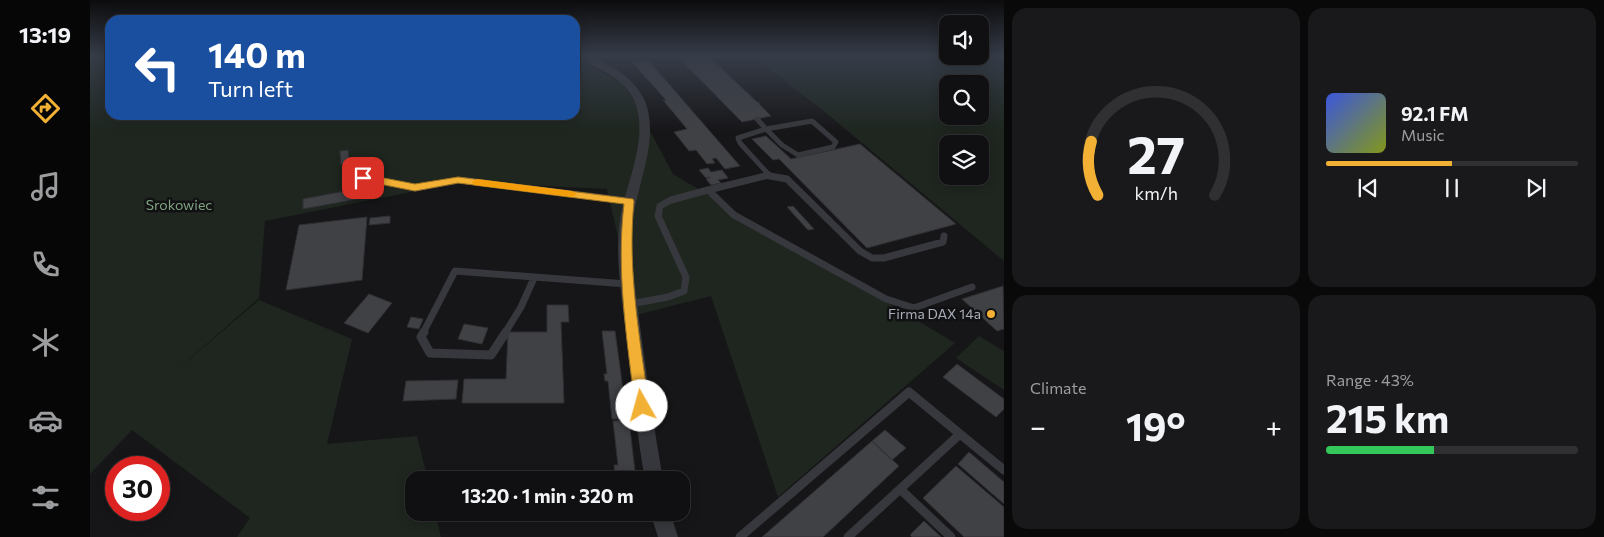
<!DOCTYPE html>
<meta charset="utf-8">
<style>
:root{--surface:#101012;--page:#19191b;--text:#f1f3f6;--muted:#9c9d9f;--line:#303032;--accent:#f2b134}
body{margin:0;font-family:Commissioner,sans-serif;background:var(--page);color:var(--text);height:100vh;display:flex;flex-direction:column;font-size:19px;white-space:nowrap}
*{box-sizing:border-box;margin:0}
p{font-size:16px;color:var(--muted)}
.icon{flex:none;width:28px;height:28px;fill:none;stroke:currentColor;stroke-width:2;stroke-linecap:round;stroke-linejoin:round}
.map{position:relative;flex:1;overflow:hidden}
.sheet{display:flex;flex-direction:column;gap:8px;padding:8px;background:#09090a;width:600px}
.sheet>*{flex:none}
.hud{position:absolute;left:15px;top:15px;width:475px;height:105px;border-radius:15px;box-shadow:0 2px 12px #0003,0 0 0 1px var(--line);background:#1a4fa0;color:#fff;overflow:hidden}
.tools{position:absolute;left:849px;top:15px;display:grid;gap:10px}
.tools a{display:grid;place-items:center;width:50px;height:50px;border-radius:10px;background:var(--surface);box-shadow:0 2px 12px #0003,0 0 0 1px var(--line);font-size:25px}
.speed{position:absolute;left:15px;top:456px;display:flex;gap:10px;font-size:25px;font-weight:700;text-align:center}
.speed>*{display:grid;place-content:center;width:65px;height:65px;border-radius:50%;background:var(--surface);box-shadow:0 2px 12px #0003,0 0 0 1px var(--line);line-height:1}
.speed .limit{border:8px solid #d22;background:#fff;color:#111}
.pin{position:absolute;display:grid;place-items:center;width:42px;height:42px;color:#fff;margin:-21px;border-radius:10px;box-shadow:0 2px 8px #0006}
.me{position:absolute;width:55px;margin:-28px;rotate:353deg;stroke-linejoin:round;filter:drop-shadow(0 0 4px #0008)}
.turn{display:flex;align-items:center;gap:18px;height:105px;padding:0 20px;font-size:22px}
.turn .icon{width:65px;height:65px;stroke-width:2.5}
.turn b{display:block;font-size:35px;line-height:42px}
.big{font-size:38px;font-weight:700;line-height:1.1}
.sheet .tile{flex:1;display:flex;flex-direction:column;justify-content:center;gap:8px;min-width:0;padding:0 18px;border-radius:15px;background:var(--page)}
.sheet .dial{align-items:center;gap:0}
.dial svg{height:130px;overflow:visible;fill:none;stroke:var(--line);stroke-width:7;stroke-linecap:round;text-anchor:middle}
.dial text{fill:var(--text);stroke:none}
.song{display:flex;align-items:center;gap:15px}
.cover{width:60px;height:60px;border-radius:8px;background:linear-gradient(135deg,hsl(230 70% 55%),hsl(70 70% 35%))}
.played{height:5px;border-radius:2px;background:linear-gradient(90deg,var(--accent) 50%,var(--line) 50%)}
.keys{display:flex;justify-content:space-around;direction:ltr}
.heat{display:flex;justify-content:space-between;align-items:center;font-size:28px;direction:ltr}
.charge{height:8px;border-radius:4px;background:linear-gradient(90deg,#34c759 43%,var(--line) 0)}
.sheet .tiles{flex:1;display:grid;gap:8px;grid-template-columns:repeat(2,1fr)}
.trip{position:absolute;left:315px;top:471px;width:285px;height:50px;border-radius:15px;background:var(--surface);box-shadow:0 2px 12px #0003,0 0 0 1px var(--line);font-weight:700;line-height:50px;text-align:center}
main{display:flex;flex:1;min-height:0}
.menu{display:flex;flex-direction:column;width:90px;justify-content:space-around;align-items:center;background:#060607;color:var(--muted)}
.menu .icon{width:35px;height:35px}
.menu .current{color:var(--accent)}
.menu b{font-size:22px;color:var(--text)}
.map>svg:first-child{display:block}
.green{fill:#1e261f;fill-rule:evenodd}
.building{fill:#404145;stroke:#303034}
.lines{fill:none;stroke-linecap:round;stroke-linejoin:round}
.lane-far2{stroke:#37383d;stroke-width:5}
.lane-far1{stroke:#37383d;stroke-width:7}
.lane{stroke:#37383d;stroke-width:9}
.street{fill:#37383d;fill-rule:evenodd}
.route{fill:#f2b134;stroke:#9d7322}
.slow{fill:#f59e0b}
.poi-dot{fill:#f2b134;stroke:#111113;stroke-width:2}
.labels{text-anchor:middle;stroke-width:5;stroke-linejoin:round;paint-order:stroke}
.park-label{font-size:14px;fill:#7fa381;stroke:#111113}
.poi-label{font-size:14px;fill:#a8adb8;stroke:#111113;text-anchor:end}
</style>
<main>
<nav class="menu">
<b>13:19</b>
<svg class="icon current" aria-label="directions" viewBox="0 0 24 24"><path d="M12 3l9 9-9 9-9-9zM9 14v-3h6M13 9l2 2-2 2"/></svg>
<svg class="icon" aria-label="music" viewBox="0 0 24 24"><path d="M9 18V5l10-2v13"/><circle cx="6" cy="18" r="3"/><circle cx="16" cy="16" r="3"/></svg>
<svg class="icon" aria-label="phone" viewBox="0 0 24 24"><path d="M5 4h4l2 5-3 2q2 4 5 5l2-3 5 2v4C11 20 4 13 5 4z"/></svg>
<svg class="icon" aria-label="climate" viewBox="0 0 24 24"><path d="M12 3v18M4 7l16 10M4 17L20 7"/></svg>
<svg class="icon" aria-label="car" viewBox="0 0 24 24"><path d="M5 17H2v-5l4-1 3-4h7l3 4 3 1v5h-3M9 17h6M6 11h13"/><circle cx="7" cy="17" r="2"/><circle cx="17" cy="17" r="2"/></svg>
<svg class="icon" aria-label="filters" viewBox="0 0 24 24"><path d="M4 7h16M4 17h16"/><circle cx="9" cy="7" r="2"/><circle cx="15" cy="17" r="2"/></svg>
</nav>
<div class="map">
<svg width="914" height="537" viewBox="0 0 914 537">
<rect width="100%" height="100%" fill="#161618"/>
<path class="green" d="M0 56H20V115H485V59L532 83 544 101 583 174 865 343 688 497 621 296 546 315 517 189 372 182 175 221 169 298 81 375 169 300 262 339 237 444 327 436 338 480H324V512L345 513 351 537H147L160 518 42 430 0 474Z
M663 56H914V261L736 113ZM858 84H890V116H858ZM858 144H890V176H858Z
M889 336 914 351V390L866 358Z"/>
<path class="building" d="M587 56H618L667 102 670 103H668L681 116 652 122Z
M558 60 650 166 635 169 626 158 622 159 625 163 617 164 606 150 599 151 584 132 597 129 573 100H576L542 62Z
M676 136 701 159 770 144 866 224 777 248 689 159 683 160 662 139Z
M258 150 259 164 251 165 250 151Z
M618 168 621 172 632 170 638 178 628 180 631 183 621 185 616 179 620 177 616 178 609 170Z
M271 188 273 198 213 209V199Z
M703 206 724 229 718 230 697 207Z
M300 216V223L279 225 280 218Z
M277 217 272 280 196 290 209 225Z
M913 286 914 329 907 331 872 299Z
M279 294 302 303 278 333 254 323Z
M457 305H478L479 322H471L474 403H372L374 379H416L418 332H457Z
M321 317 333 319 329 329 317 327Z
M374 324 398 328 392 344 368 339Z
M512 331H525L537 419H522L518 381H515L514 374H517Z
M867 364 914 399V409L906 417 853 377Z
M368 380 366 399 313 401 316 381Z
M539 420 546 480H529V475H525L524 465H528L523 421Z
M795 430 816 448 802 460 782 441Z
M782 441 809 466 733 537H672Z
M879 452 914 482V504L868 464Z
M866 466 914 507V537H874L833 498Z
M834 521 851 537H822L820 535Z"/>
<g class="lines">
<path class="lane-far2" d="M667 119 676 129
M722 121 746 142 743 147 708 155 692 145 676 129Z
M676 129 648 138 650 143 680 176H678
M680 176H682"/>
<path class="lane-far1" d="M680 176 697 179 770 251 782 258H794L853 242 854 236
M273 177 325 188 369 180 539 201
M618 190 679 175
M540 304 578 297 594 291 596 277 568 216 570 206 581 200 618 190 644 215 796 299 824 308 882 287
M333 333 365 271 537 284
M415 333 431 307 444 278"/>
<path class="lane" d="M334 332 331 337 340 353 401 355 416 332
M810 489 861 537
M650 537 819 392 870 434
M758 537 870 434 914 470"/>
<path class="street" d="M485 56C511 56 544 76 555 101 570 140 547 183 543 221 539 255 546 292 550 326 557 378 564 429 573 480H555C546 429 541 377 535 325 531 291 525 254 530 219 536 182 560 137 544 100 536 83 518 72 501 65 496 62 488 60 485 56Z
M560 512H580L588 537H568Z"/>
</g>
<linearGradient id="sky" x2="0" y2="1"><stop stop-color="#0c0c0d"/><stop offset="0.42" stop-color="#363c48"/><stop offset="1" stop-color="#363c48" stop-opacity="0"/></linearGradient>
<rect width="914" height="132" fill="url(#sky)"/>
<path class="route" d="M273 174 325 184 368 177 543 199 544 201C537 270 550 338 559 406L557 411 552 412 547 411 545 406C537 339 526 272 534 204L368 183 325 191 269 180V175Z"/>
<path class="slow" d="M387 179 482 191 487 194 482 197 384 185 382 182Z"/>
<circle class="poi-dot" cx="901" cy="314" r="5"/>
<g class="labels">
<g class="park-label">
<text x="89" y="210">Srokowiec</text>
</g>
<g class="poi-label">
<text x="891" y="319">Firma DAX 14a</text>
</g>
</g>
</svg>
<div class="tools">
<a><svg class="icon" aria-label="sound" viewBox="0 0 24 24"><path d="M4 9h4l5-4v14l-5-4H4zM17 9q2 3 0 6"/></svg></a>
<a><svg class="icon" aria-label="search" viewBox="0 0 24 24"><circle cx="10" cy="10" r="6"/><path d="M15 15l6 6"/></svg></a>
<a><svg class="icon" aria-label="layers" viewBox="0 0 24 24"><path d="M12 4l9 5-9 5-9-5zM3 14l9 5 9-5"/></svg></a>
</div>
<div class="speed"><div class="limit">30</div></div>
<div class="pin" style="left:273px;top:178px;background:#d93025"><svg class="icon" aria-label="arrive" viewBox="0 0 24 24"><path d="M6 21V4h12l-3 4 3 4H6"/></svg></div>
<svg class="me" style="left:552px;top:406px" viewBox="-20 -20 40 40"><circle r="19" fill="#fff"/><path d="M0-13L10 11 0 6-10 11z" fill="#f2b134"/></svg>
<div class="trip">13:20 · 1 min · 320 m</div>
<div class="hud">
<div class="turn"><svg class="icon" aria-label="left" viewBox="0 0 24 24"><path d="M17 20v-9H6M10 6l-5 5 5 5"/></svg><div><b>140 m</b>Turn left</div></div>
</div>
</div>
<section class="sheet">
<div class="tiles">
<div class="tile dial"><svg viewBox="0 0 100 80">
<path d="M14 69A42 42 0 1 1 86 69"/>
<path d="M14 69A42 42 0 0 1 10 36" stroke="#f2b134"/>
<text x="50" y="56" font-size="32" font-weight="700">27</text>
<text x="50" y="72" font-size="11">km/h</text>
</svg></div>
<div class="tile">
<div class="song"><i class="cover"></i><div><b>92.1 FM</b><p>Music</p></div></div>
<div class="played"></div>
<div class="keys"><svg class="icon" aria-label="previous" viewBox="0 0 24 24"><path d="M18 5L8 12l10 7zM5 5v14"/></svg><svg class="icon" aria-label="pause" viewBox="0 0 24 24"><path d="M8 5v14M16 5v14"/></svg><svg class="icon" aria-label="next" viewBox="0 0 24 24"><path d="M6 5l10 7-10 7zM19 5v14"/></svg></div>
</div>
<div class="tile"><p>Climate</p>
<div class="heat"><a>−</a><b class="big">19°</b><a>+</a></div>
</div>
<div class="tile"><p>Range · 43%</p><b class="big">215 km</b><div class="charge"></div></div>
</div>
</section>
</main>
